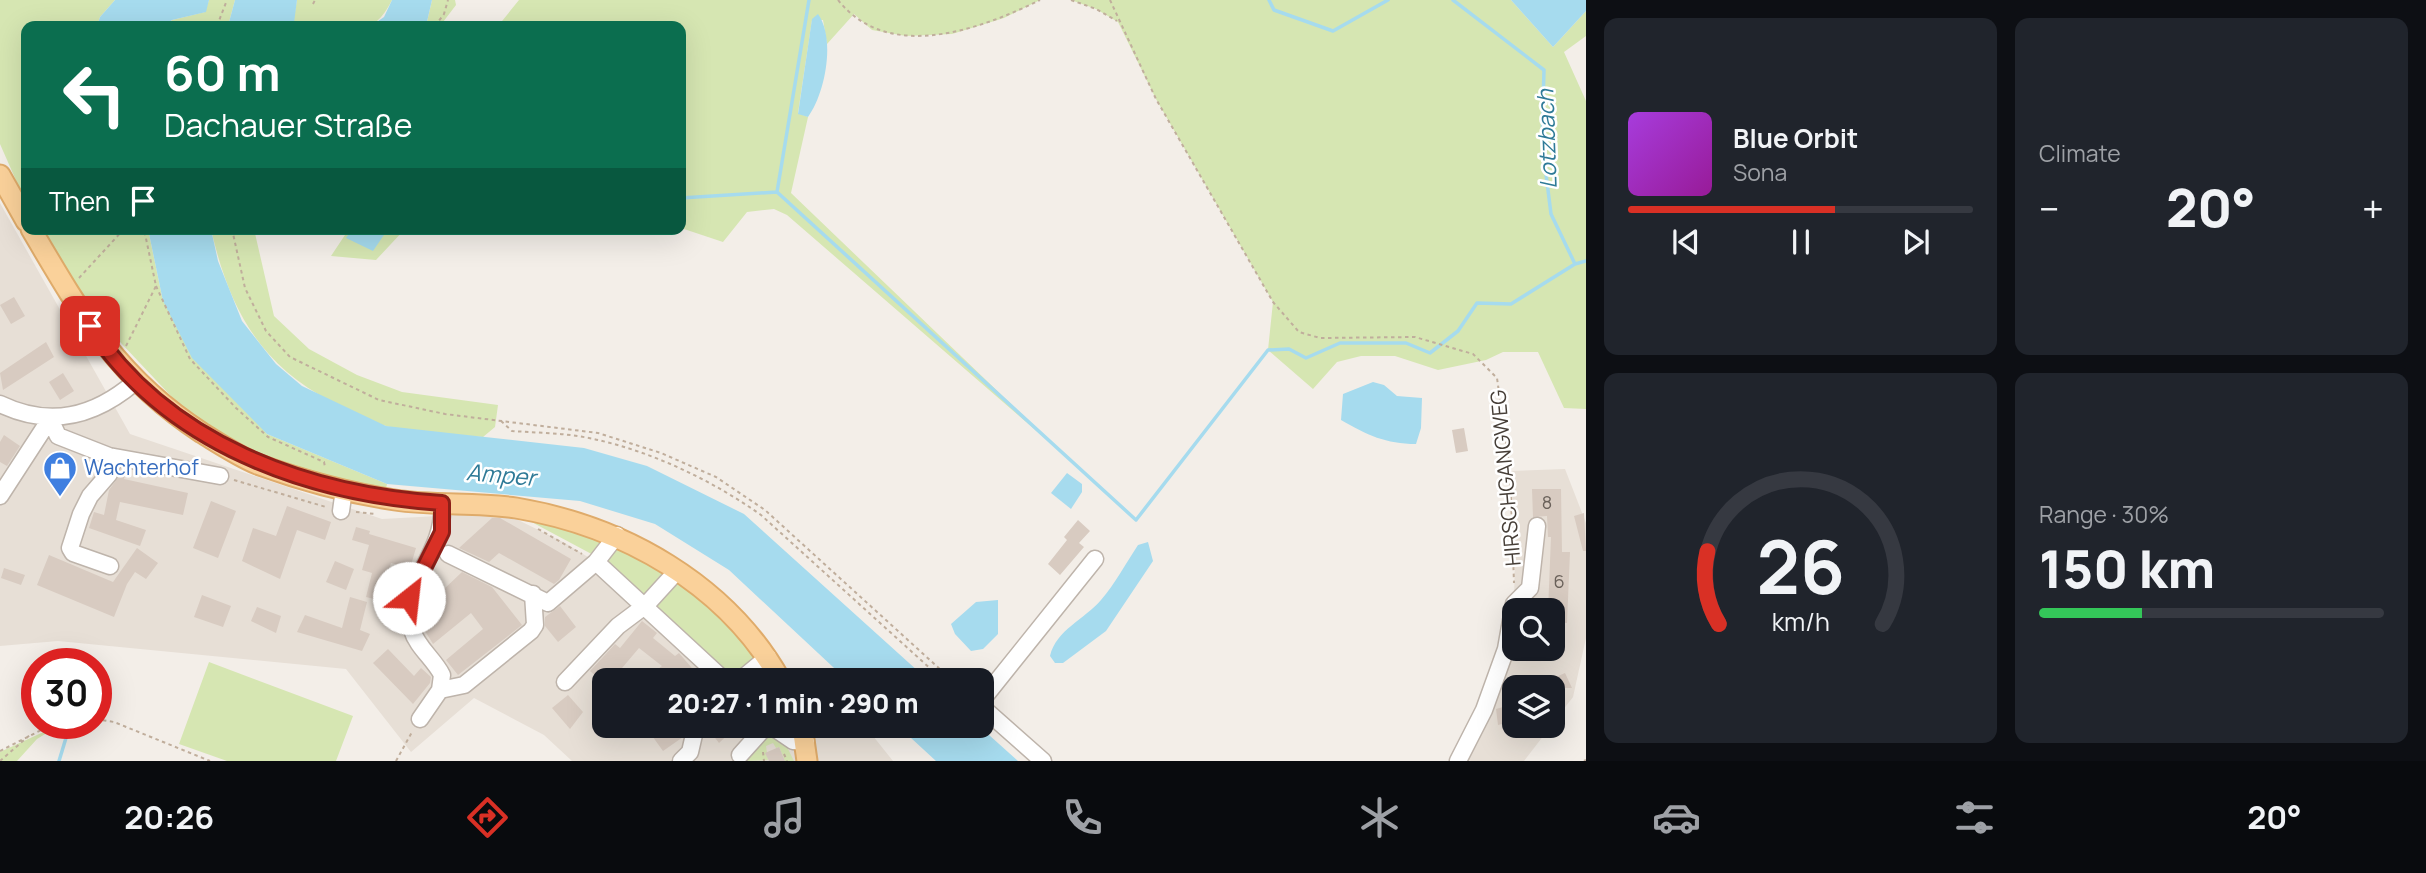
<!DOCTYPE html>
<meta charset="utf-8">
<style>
:root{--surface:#171b24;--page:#20242c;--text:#f1f3f6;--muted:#9ea1a6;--line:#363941;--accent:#d93025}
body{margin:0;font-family:Manrope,sans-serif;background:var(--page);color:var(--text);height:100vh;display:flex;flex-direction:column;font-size:26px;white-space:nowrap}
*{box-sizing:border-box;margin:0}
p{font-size:23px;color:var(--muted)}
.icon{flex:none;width:38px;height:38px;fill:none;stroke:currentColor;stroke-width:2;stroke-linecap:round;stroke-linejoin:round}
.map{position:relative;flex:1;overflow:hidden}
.sheet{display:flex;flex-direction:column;gap:18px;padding:18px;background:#0d0f14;width:840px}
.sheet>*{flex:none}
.guide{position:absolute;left:21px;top:21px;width:665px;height:214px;border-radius:14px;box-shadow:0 7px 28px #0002;background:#0b6e4f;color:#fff;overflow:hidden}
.tools{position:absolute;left:1502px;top:598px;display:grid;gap:14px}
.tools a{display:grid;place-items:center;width:63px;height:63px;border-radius:14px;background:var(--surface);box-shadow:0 7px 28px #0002;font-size:35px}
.speed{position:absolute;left:21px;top:648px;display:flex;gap:14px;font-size:35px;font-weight:700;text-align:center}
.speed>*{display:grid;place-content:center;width:91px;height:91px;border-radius:50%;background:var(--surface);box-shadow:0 7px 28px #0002;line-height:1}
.speed .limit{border:10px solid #d22;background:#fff;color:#111}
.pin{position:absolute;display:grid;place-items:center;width:60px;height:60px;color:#fff;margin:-30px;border-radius:14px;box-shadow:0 4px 10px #0006}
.me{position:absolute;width:77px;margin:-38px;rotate:29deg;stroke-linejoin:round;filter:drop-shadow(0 0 5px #0008)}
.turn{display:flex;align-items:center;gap:24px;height:147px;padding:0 28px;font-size:32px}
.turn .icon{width:91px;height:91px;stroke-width:2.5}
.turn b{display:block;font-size:49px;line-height:60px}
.then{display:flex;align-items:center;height:66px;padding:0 28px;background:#0003;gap:14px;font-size:26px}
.big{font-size:52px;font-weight:800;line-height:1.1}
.sheet .tile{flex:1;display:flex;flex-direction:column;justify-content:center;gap:10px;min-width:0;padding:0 24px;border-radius:14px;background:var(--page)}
.sheet .dial{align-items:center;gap:0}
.dial svg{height:182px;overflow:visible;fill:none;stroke:var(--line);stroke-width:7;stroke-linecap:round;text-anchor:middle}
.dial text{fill:var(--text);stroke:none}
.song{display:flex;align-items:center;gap:21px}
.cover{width:84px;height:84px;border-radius:10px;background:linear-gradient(135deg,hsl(280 70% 55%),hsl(300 70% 35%))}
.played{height:7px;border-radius:4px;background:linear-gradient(90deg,var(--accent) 60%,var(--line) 60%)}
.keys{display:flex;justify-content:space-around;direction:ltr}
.heat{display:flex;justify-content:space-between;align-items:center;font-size:38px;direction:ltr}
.charge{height:10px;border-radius:5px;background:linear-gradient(90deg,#34c759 30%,var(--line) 0)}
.sheet .tiles{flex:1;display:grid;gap:18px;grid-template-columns:repeat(2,1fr)}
.trip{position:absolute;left:592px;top:668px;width:402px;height:70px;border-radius:14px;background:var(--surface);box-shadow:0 7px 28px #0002;font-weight:800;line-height:70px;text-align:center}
.tabs{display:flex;height:112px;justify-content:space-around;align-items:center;background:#090b0e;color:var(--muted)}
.tabs .icon{width:49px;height:49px}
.tabs .current{color:var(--accent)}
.tabs b{font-size:32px;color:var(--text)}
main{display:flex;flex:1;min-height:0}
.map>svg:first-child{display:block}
.residential{fill:#e7dfd6;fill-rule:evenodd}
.green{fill:#d6e6b2}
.water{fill:#a6dbee}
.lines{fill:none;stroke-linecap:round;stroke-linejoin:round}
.stream{stroke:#a6dbee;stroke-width:3.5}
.building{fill:#d8cbc1}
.minor-casing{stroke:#beb4ab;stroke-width:19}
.major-casing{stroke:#dfab6a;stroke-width:23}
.path{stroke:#c0ae9c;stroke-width:2;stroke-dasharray:3.5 3.5;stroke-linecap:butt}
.minor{stroke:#fff;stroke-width:16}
.major{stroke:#fad19a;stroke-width:19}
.route-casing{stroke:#8d1f18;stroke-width:18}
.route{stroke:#d93025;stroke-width:12}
.labels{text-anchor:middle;stroke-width:5;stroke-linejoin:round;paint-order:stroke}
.number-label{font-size:18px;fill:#6a615a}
.shop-label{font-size:21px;fill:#366cbe;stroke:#fff;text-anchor:start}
.street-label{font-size:21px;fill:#463e37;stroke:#fff}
.water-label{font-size:23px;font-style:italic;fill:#2e7a97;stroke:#fff}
</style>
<main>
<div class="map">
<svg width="1586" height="761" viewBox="0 0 1586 761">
<rect width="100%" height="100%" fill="#f3eee8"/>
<path class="residential" d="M0 203 130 434 382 519 494 513 512 517 565 543 596 562 725 681H604V726H771L793 741 802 726H865L893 761H572L544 735 474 698 411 752 346 669 58 641 0 646Z
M1565 469 1586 523V638L1573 697 1552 724V688H1514V726H1551L1524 761H1471L1460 757 1514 604 1515 550 1510 471ZM1514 611H1552V649H1514Z"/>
<path class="green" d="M0 0H115L100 17 97 26H26V203L0 144Z
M209 0H235L228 26H164L172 20 205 12Z
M297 0H392C375 33 365 27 333 22 320 20 306 22 293 23Z
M432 0H455L456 5 440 26H426Z
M519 0H1040L1004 18 952 34 906 36 872 30 854 14 827 44 823 20H812L798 113 808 117 791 193 1062 453 787 215 774 209 747 212 723 242 681 228V26H610L603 22 584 26H498Z
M1071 0H1511L1553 47 1586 11V36L1564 52 1586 101V409L1564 408 1538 352H1503L1486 360 1438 370 1395 356H1361L1337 362 1313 389 1268 350 1273 302 1156 99 1118 22 1096 9Z
M40 229H148L163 301 267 434 387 484 385 494 268 458 188 414 71 290Z
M211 229H254L274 316 309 349 357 375 402 392 498 405 495 427 483 437C452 434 416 434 386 426 368 421 349 411 332 402 259 364 229 308 211 229Z
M349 229H405L376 260 331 256Z
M528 516 613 541 672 576 716 608 774 681H733L650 601 599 558 526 519Z
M209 662 353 716 336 761H227L179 744Z
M63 723 37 739 17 761H0V752Z
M769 735 786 745 794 761H785L779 747 776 748 773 743 766 746 768 760 744 761 760 741Z"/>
<path class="water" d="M115 0H209L206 12 172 20 164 26H97L100 17Z
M235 0H297L294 23 332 21 348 26H228Z
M392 0H432L426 26H371L384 17Z
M1511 0H1586V11L1553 47Z
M818 14C836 39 825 94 808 117L798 114 812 19Z
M148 229H211L218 261 242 321 276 364 302 386 386 426 584 448 647 466 744 514 929 681H848L729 570 655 524 580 501 387 484 267 434 192 358 163 301Z
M352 229H388L373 251 346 238Z
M1373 382 1384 385 1397 396 1422 398 1421 428 1416 444C1386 444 1367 435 1341 420L1343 394Z
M1067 473 1082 484V492L1071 509 1051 493Z
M1148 542 1153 561 1106 631 1063 663H1055L1050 656C1056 630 1085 619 1101 600 1115 584 1126 563 1138 545Z
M998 600V634L983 649 971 651 955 634 951 624 976 602Z
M898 726H979L1018 761H936Z"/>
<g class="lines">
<path class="stream" d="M809 0 777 192 1136 520 1268 350 1289 349 1306 358 1340 343H1406L1430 353 1458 331 1477 303 1511 304 1575 264
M1269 0 1274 10 1333 31 1388 0
M1453 0 1544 70 1542 142 1551 214 1575 264 1586 261
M16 191H26
M681 198 777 192
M59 761 69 728"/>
</g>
<path class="building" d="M14 297 25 316 11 324 0 305Z
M46 342 54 357 3 390 0 373Z
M63 373 74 391 60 400 49 382Z
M1464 428 1468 451 1456 453 1452 430Z
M4 435 20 446 7 466 0 462V442Z
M120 475 125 476 124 479 188 493 183 515 120 502 116 520 146 530 140 546 89 528 94 512 104 515 109 490Z
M1532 489H1561L1562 552H1570L1567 623 1552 622V611H1548L1551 537H1548L1547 516 1533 517Z
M211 501 236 511 218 558 193 548Z
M287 506 331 522 325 540 297 530 280 579 242 561 253 528 276 536Z
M1584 513 1586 551H1583L1574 516Z
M492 518H500L571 559 559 580 554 584 499 553 489 562 459 548Z
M1078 520 1090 531 1079 543 1084 547 1060 575 1048 564 1067 540 1064 537Z
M356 527 370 531 369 534 416 548 410 568 391 563 385 585 402 589 399 605 366 597 372 573 362 570 369 545 352 540Z
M137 548 158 563 146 579 135 572 127 584 114 617 37 585 49 555 113 582Z
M335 561 354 569 346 590 326 582Z
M4 568 25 575 21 585 1 578Z
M462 572 492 587 522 625 458 675 446 660 483 629 471 613 433 644 422 626 436 614 422 597 424 590 435 582 442 591Z
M202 595 231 606 223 627 194 617Z
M350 597 367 602 360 630 370 634 362 651 297 632 305 615 342 628Z
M560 606 576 627 558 642 545 626V617Z
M257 607 281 616 276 633 251 621Z
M642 621 657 633 653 638 675 656 679 653 697 674 700 672 709 681H642L662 666 639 648 611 681H601L590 671 615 644 620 648Z
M388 649 414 676 421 668 431 677 430 683 413 704 373 663Z
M1565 673 1572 688H1531Z
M568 695 583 712 570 729 552 708Z
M1510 705 1514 721 1498 725 1496 709Z
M645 726H682L684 730 683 737 663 751Z
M706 726H737L719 743Z
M779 747 785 761H769L765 753Z"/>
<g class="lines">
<g class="minor-casing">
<path id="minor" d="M0 404C50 428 94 417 135 382
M50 419 58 436 109 456 220 476
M0 496 50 419
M341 511 344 489
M448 554 548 603 596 562 617 535
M596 562 725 681
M110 566 73 553 70 548 81 514 90 496 109 474 114 457
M739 681 768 657
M565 682 618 626 646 605 677 571
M440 690 464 685 531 631 535 625 533 594
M982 700 1095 559
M982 707 1043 761
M420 719 440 690 442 675C434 659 417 647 412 630 395 586 446 557 442 503
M771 726 793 741 806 742
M740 755 766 726
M681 761 690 752 696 726
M1458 761 1484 710 1506 649 1514 604 1530 588 1537 526"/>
</g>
<g class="major-casing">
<path id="major" d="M0 175 26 221
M31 229C81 314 117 378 202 433 220 444 238 456 257 464 301 480 349 493 395 500 435 506 477 502 516 508 623 526 727 584 781 681
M802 726 807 761"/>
</g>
<path class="path" d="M838 0C888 63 979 30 1040 0
M1071 0 1096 9 1117 21
M1110 0 1156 99 1273 302 1299 332 1320 338 1415 337 1473 354 1497 378 1510 471 1514 583
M313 4 315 0
M217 26 227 0
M435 26 444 14 448 0
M232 229 245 288 266 331 290 357 379 400 445 414 598 433 661 453 716 477 765 510 953 681
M79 278 124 229
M156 286 190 359 236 408 268 437 324 462 325 467
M126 346 156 286 144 229
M501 421 512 431C540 433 570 433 598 440 655 453 713 481 761 515L944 681
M234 480 326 507
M356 512 375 514
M538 529 582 554
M96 719 114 722 210 761
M0 751 55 723
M763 752 764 761
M784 754 787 761
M0 761 31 734
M396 761 412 732
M1584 761 1586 760"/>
<use href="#minor" class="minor"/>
<use href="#major" class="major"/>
</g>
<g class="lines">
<g class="route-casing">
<path id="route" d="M90 326C167 444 307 494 442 503V532L409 598"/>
</g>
<use href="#route" class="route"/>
</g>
<defs>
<g id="shop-pin" transform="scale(1.75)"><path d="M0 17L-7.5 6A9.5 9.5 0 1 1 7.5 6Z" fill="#3f7fe0" stroke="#fff"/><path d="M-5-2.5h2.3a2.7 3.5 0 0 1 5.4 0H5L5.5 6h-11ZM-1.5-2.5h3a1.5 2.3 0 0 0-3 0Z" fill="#fff"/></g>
</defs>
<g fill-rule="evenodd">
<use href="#shop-pin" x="60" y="468"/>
</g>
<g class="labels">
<g class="number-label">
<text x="1547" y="509">8</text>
<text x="1559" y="588">6</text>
</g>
<g class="shop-label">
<text x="84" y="475">Wachterhof</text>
</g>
<g class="street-label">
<text transform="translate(1506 478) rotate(-95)" y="7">HIRSCHGANGWEG</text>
</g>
<g class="water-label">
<text transform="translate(1547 139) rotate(-92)" y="8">Lotzbach</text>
<text transform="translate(501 475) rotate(5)" y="8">Amper</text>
</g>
</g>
</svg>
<div class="tools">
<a><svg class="icon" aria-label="search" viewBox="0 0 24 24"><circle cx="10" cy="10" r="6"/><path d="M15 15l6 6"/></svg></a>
<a><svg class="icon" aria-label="layers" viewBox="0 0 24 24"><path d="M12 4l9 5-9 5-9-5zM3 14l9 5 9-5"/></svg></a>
</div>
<div class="speed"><div class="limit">30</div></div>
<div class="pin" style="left:90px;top:326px;background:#d93025"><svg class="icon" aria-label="arrive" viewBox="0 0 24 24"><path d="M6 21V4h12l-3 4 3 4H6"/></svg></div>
<svg class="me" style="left:409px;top:598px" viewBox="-20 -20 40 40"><circle r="19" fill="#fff"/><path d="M0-13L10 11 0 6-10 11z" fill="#d93025"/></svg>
<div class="trip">20:27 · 1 min · 290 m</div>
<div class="guide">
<div class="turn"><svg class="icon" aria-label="left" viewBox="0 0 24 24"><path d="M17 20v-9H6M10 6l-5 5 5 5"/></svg><div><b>60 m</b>Dachauer Straße</div></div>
<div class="then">Then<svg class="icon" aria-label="arrive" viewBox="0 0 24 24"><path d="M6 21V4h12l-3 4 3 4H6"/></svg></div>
</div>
</div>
<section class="sheet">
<div class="tiles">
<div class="tile">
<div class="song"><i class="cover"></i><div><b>Blue Orbit</b><p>Sona</p></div></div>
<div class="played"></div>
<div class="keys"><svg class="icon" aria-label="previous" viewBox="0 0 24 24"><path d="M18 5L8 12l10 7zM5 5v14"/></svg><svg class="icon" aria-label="pause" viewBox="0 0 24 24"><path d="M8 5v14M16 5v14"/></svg><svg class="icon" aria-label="next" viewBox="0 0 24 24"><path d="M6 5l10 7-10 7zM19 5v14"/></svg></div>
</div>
<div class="tile"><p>Climate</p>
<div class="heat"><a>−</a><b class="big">20°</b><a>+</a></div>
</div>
<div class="tile dial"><svg viewBox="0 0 100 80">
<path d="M14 69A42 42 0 1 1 86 69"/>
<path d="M14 69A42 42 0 0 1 9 37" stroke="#d93025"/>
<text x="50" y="56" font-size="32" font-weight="700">26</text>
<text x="50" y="72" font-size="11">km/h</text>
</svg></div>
<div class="tile"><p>Range · 30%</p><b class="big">150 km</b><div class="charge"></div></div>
</div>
</section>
</main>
<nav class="tabs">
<b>20:26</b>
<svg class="icon current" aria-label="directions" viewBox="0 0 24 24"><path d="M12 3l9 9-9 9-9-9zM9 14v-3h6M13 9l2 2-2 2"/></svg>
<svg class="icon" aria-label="music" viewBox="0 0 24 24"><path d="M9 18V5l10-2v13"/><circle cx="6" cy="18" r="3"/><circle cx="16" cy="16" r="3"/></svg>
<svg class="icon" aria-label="phone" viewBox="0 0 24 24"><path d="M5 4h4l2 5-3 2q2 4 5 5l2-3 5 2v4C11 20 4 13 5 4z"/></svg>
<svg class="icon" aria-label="climate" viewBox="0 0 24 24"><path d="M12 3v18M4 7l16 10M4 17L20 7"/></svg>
<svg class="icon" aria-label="car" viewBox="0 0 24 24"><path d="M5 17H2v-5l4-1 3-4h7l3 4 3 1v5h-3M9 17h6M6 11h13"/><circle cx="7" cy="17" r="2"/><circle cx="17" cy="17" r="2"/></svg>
<svg class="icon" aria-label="filters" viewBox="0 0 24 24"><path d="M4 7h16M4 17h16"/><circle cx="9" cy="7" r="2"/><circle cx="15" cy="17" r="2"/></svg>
<b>20°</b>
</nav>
